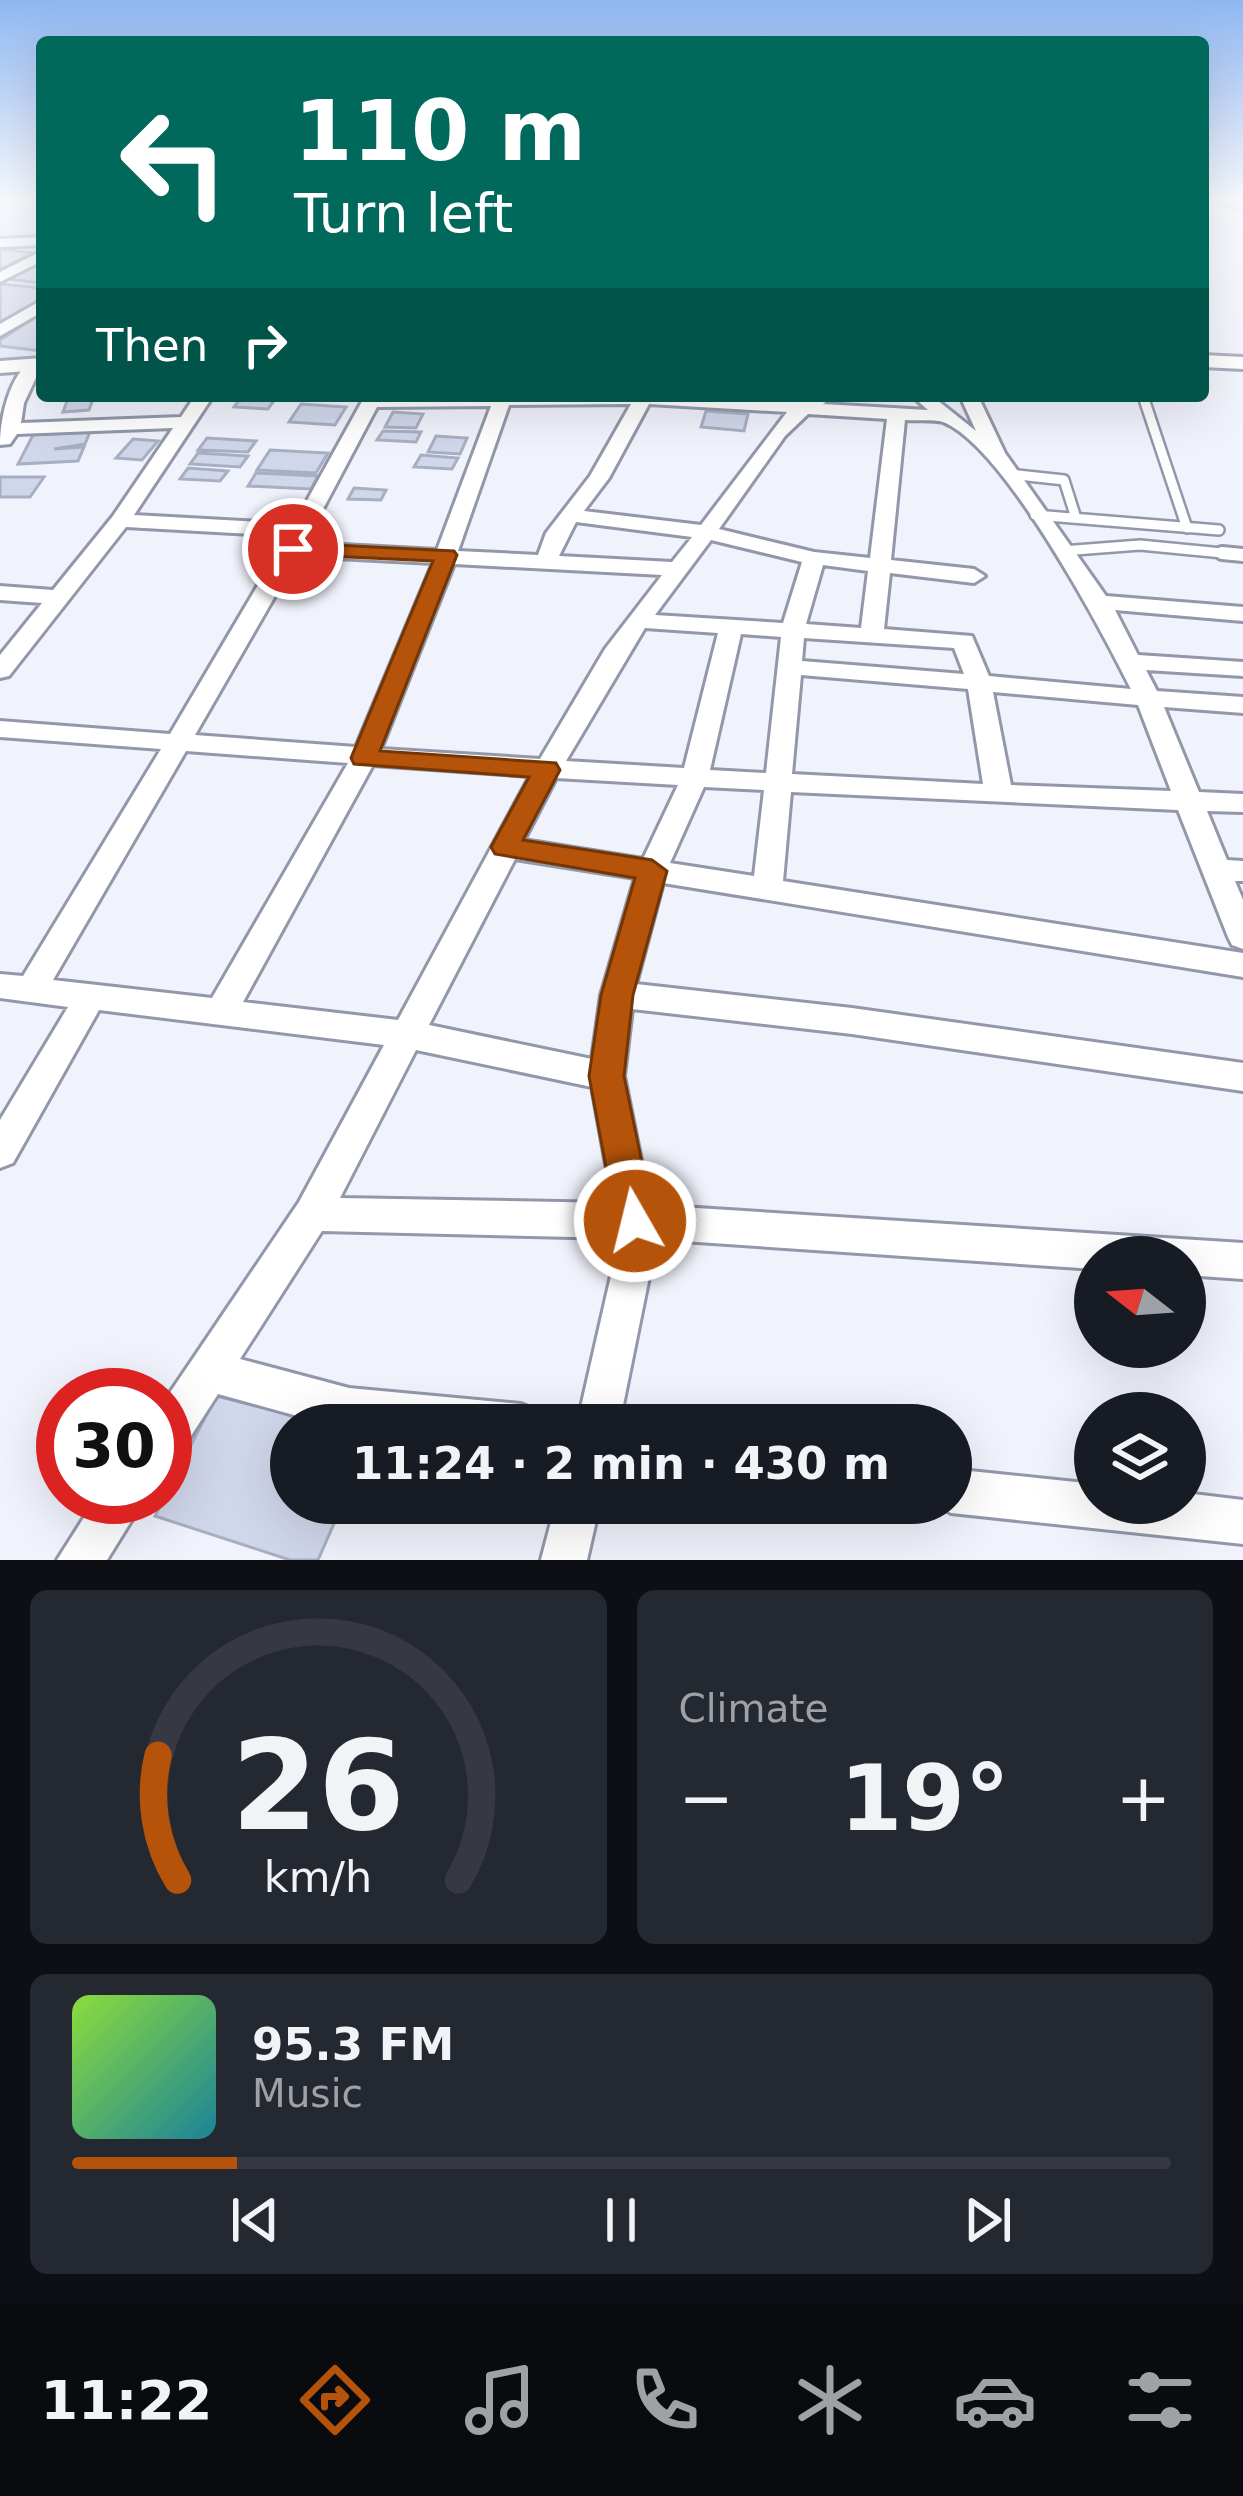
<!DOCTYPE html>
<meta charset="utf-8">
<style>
:root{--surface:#171b24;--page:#242831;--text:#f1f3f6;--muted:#9ea1a6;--line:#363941;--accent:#b45309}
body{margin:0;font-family:"DejaVu Sans",sans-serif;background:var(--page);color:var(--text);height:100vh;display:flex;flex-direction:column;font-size:45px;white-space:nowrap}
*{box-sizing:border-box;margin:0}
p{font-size:39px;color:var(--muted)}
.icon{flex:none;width:66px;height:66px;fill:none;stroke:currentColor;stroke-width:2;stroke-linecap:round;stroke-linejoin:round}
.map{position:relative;height:1560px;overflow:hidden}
.sheet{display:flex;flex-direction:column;gap:30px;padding:30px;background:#0d0f14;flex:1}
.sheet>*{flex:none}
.guide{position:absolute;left:36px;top:36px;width:1173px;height:366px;border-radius:12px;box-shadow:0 12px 48px #0002;background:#00695c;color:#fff;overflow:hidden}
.needle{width:78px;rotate:287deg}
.buttons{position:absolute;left:1074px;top:1236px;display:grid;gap:24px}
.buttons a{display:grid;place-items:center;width:132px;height:132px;border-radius:50%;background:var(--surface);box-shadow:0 12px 48px #0002;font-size:60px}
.speed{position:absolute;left:36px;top:1368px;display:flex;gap:24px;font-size:60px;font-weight:700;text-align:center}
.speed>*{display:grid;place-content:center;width:156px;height:156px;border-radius:50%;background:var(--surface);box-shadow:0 12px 48px #0002;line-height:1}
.speed .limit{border:18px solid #d22;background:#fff;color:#111}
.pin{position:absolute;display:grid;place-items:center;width:102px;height:102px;color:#fff;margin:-51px;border:6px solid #fff;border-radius:50%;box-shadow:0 3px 12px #0007}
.me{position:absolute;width:132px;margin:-66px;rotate:352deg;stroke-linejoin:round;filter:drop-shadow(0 0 9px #0008)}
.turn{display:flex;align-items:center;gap:42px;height:252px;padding:0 60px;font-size:54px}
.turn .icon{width:156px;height:156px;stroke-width:2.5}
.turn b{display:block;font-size:84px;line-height:102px}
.then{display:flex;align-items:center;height:114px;padding:0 60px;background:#0003;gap:24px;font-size:45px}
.big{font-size:90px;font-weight:800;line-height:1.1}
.sheet .tile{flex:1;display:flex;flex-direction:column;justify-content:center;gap:18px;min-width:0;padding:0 42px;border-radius:18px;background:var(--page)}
.sheet .dial{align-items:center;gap:0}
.dial svg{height:312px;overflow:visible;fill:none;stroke:var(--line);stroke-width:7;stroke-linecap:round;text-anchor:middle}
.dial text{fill:var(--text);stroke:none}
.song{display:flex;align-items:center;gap:36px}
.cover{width:144px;height:144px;border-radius:18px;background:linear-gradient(135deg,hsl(90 70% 55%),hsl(190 70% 35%))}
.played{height:12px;border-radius:6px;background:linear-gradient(90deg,var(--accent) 15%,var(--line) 15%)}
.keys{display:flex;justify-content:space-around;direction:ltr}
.heat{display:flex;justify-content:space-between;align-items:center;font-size:66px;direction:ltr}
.sheet .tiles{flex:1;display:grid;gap:30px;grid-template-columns:1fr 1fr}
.tile:last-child{grid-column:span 2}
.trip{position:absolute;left:270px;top:1404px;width:702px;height:120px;border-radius:60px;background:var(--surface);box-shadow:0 12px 48px #0002;font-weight:800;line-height:120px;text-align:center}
.tab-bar{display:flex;height:192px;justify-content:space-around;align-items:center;background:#090b0e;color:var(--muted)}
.tab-bar .icon{width:84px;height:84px}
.tab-bar .current{color:var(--accent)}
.tab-bar b{font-size:54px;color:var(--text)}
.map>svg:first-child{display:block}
.built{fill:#e3e8f8}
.building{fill:#d1d7eb;stroke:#a9afc3;stroke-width:3}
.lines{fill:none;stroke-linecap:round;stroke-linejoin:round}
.service-far1-casing{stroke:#9297aa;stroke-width:14}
.service-casing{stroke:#9297aa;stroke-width:18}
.minor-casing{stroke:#9297aa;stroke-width:6}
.tertiary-casing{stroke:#9297aa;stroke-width:6}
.service-far1{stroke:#fff;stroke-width:9}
.service{stroke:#fff;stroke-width:12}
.minor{fill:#fff;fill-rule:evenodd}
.tertiary{fill:#fff;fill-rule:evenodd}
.route{fill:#b45309;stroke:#753606;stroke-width:3}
</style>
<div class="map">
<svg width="1243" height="1560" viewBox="0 0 1243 1560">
<rect width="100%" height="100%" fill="#f1f3fc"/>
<path class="built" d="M0 201H42V362L0 365Z"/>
<path class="building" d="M0 249 32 253 0 270Z
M42 259V283L7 279Z
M0 284 42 288V301L0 327Z
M42 313V351L0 346V340Z
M69 396H94L89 410 63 412Z
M242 396 276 398 268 409 234 407Z
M301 404 346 407 335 425 289 422Z
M706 411 748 414 744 431 701 427Z
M393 412 423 414 416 428 385 427Z
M383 431 421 432 416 442 377 440Z
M90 432 85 444 54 449 84 447 78 461 18 464 33 435Z
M436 436 467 438 460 454 428 452Z
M207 438 256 441 248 452 198 450Z
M133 439 158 441 142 460 116 458Z
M270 450 328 453 316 473 257 470Z
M198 453 248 456 240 467 190 464Z
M421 455 458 458 452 469 414 467Z
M188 468 228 471 220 481 180 479Z
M256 473 318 476 311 489 248 486Z
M0 477H44L30 497H0Z
M354 488 386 490 381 500 348 499Z
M216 1396 333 1425H291V1503H343L318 1560H290L155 1516Z"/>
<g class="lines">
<g class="service-far1-casing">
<path id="service-far1" d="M1143 396 1187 528
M1009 474 1064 480 1075 515
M1035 515 1219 530
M1062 551 1140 545 1243 555"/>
</g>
<g class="service-casing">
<path id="service" d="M1222 553 1243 555"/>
</g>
<g class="minor-casing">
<path id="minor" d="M1213 201H1243V208Z
M42 237V245L0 247V239Z
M42 251V261L0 282V272Z
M42 300V312L0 336V324Z
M34 359 42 365 24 403 21 423 181 417 195 396H213L134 515 294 524 365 396H697L800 402 811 396H834L823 404 928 410 912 396H932L976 431 960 396H978L1005 453 1106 596 1243 607V621L1115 610 1138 655 1243 662V676L1146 670 1157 691 1243 697V713L1164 707 1199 792 1243 794V812L1207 811 1227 860 1243 861V881H1235L1243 900V949L1232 945 1228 937 1178 810 791 792 783 881 1243 953V977L663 883 636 984 852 1008 1243 1063V1091L852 1034 632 1009 624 1076 650 1205 1243 1243V1279L1185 1275V1257H1095V1269L653 1239 651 1267 619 1425H577L613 1267 615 1238 322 1231 240 1359 349 1388 521 1404 536 1410 542 1425H330L218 1394 180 1453 165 1459V1400L299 1202 384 1045 99 1010 13 1163 0 1168V1120L68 1007 0 998V974L23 976 161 749 0 737V721L170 734 287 536 126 527 9 676 0 678V655L42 603 0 600V586L53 590 113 516 173 428 17 434 10 444 0 445C0 419 9 374 34 359ZM631 404 590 476 546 533 538 555 458 551 509 405ZM649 404 787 412 701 525 584 511 609 478ZM491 406 437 550 305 543 377 407ZM808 414 887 419 870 558 814 552 719 529 785 436ZM905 420C916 421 933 419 943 422 1004 446 1101 629 1131 689L989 676 972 636 884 629 890 573 974 583 985 576 974 569 891 560ZM576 522 692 537 672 562 559 556ZM711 540 802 562 783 623 655 615ZM298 556 433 563 356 747 195 735ZM454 564 662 575 605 649 540 759 381 749ZM823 565 868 571 861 628 806 624ZM645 628 718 633 684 768 566 761ZM741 634 781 637 766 773 710 770ZM804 638 954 648 964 674 802 661ZM801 675 968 689 983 784 792 774ZM993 692 1138 705 1171 791 1011 785ZM186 751 348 763 212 998 53 980ZM373 765 530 776 398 1020 243 1002ZM556 778 678 785 643 859 524 840ZM704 787 764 790 754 876 670 863ZM515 859 635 878 601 995 592 1059 429 1025ZM416 1050 592 1087 613 1203 340 1198Z
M951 1469 1095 1484V1503H1185V1493L1243 1500V1544L951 1513 934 1503H951Z
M97 1497H146L107 1560H57Z
M556 1503H600L587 1560H541Z"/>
</g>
<g class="tertiary-casing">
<path id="tertiary" d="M1203 355 1243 357V369L1203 367Z
M42 358V370L0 373V361Z"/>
</g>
<use href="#service-far1" class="service-far1"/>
<use href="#service" class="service"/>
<use href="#minor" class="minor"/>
<use href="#tertiary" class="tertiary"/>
</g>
<linearGradient id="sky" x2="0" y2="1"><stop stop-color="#8fb7f1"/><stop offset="0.48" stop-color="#f9fafe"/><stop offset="1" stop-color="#f9fafe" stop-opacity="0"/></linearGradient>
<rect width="1243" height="420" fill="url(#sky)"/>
<path class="route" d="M293 543 454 551 457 555 380 751 556 763 560 770 523 840 652 860 667 871 633 995 624 1076 654 1221 648 1233 635 1238 621 1233 616 1221 589 1076 601 995 635 878 495 854 491 847 529 777 354 764 351 758 433 561 286 554V545Z"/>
</svg>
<div class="buttons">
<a><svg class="needle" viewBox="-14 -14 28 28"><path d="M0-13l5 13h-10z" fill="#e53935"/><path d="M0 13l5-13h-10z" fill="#9ea1a6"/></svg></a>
<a><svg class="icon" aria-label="layers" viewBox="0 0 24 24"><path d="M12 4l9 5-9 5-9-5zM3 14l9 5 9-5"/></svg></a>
</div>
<div class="speed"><div class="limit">30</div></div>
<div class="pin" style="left:293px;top:549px;background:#d93025"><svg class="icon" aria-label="arrive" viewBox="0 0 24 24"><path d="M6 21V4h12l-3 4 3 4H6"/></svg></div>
<svg class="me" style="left:635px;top:1221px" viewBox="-20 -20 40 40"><circle r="17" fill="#b45309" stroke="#fff" stroke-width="3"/><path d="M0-11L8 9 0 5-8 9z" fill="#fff"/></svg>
<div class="trip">11:24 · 2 min · 430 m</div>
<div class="guide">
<div class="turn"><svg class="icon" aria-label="left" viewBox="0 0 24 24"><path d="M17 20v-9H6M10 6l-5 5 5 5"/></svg><div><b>110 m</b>Turn left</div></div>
<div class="then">Then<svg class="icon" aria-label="right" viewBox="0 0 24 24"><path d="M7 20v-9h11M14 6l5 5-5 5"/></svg></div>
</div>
</div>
<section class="sheet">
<div class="tiles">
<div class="tile dial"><svg viewBox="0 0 100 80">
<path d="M14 69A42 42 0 1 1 86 69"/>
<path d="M14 69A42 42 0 0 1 9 37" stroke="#b45309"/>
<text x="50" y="56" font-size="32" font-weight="700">26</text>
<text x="50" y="72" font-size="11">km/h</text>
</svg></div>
<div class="tile"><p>Climate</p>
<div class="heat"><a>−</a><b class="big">19°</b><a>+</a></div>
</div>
<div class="tile">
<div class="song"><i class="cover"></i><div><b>95.3 FM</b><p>Music</p></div></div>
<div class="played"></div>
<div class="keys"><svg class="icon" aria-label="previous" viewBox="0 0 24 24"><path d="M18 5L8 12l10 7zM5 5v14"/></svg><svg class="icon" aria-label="pause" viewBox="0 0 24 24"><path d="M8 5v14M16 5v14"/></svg><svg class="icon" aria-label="next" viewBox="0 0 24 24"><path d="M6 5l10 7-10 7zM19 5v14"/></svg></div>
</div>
</div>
</section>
<nav class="tab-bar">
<b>11:22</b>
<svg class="icon current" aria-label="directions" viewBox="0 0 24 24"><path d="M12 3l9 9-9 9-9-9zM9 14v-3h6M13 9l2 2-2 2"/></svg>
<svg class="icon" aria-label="music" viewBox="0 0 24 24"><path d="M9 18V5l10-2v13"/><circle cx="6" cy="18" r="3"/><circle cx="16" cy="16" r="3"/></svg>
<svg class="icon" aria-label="phone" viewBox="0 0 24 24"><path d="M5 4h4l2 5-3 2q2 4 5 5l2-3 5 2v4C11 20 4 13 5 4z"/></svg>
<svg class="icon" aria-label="climate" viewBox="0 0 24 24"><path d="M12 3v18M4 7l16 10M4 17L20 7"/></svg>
<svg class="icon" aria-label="car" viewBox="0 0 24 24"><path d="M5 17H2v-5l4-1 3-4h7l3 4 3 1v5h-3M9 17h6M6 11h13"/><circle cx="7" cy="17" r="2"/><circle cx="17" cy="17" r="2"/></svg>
<svg class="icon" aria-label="filters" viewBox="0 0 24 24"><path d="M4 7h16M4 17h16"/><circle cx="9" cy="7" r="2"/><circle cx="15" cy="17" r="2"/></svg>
</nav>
